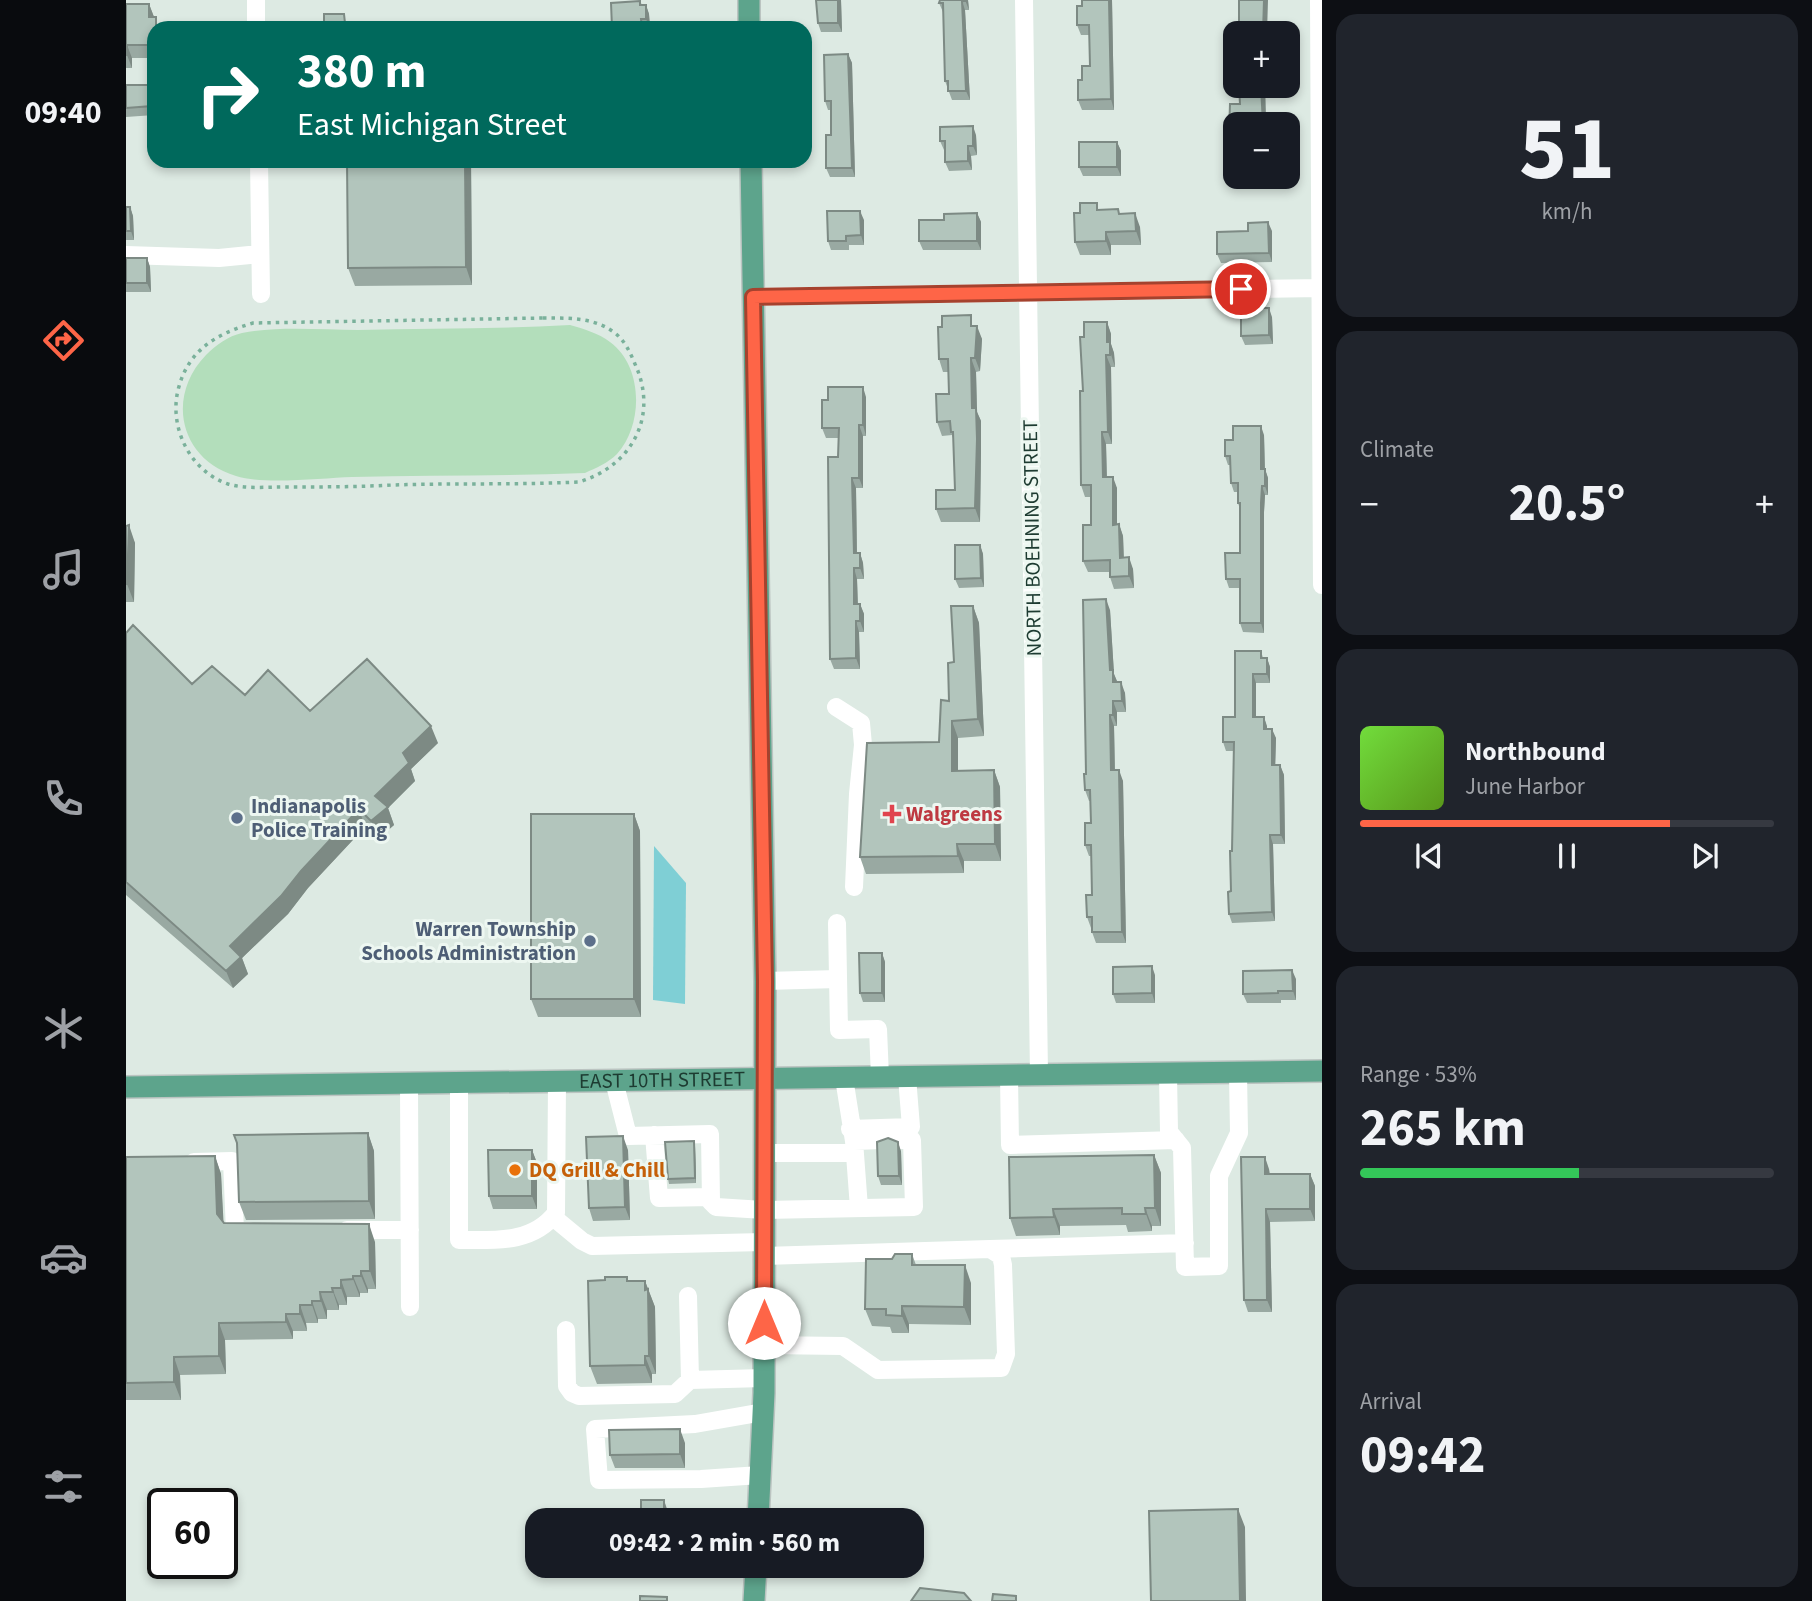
<!DOCTYPE html>
<meta charset="utf-8">
<style>
:root{--surface:#171b24;--page:#20242c;--text:#f1f3f6;--muted:#9ea1a6;--line:#363941;--accent:#fe6547}
body{margin:0;font-family:"Source Sans 3",sans-serif;background:var(--page);color:var(--text);height:100vh;display:flex;flex-direction:column;font-size:26px;white-space:nowrap}
*{box-sizing:border-box;margin:0}
p{font-size:23px;color:var(--muted)}
.icon{flex:none;width:38px;height:38px;fill:none;stroke:currentColor;stroke-width:2;stroke-linecap:round;stroke-linejoin:round}
.map{position:relative;flex:1;overflow:hidden}
.panel{display:flex;flex-direction:column;gap:14px;padding:14px;background:#0d0f14;width:490px}
.panel>*{flex:none}
.hud{position:absolute;left:21px;top:21px;width:665px;height:147px;border-radius:21px;box-shadow:0 4px 10px #0003;background:#00695c;color:#fff;overflow:hidden}
.controls{position:absolute;left:1097px;top:21px;display:grid;gap:14px}
.controls a{display:grid;place-items:center;width:77px;height:77px;border-radius:14px;background:var(--surface);box-shadow:0 4px 10px #0003;font-size:35px}
.speed{position:absolute;left:21px;top:1488px;display:flex;gap:14px;font-size:35px;font-weight:700;text-align:center}
.speed>*{display:grid;place-content:center;width:91px;height:91px;border-radius:50%;background:var(--surface);box-shadow:0 4px 10px #0003;line-height:1}
.speed .limit{border:4px solid #111;border-radius:10px;background:#fff;color:#111}
.pin{position:absolute;display:grid;place-items:center;width:60px;height:60px;color:#fff;margin:-30px;border:4px solid #fff;border-radius:50%;box-shadow:0 2px 7px #0007}
.me{position:absolute;width:77px;margin:-38px;rotate:0deg;stroke-linejoin:round;filter:drop-shadow(0 0 5px #0008)}
.turn{display:flex;align-items:center;gap:24px;height:147px;padding:0 35px;font-size:32px}
.turn .icon{width:91px;height:91px;stroke-width:2.5}
.turn b{display:block;font-size:49px;line-height:60px}
.big{font-size:52px;font-weight:700;line-height:1.1}
.panel .card{flex:1;display:flex;flex-direction:column;justify-content:center;gap:10px;min-width:0;padding:0 24px;border-radius:21px;background:var(--page)}
.panel .dial{align-items:center;gap:0}
.dial b{font-size:91px;line-height:1}
.song{display:flex;align-items:center;gap:21px}
.cover{width:84px;height:84px;border-radius:10px;background:linear-gradient(135deg,hsl(100 70% 55%),hsl(90 70% 35%))}
.played{height:7px;border-radius:4px;background:linear-gradient(90deg,var(--accent) 75%,var(--line) 75%)}
.keys{display:flex;justify-content:space-around;direction:ltr}
.heat{display:flex;justify-content:space-between;align-items:center;font-size:38px;direction:ltr}
.charge{height:10px;border-radius:5px;background:linear-gradient(90deg,#34c759 53%,var(--line) 0)}
.trip{position:absolute;left:399px;top:1508px;width:399px;height:70px;border-radius:21px;background:var(--surface);box-shadow:0 4px 10px #0003;font-weight:700;line-height:70px;text-align:center}
main{display:flex;flex:1;min-height:0}
.tab-bar{display:flex;flex-direction:column;width:126px;justify-content:space-around;align-items:center;background:#090b0e;color:var(--muted)}
.tab-bar .icon{width:49px;height:49px}
.tab-bar .selected{color:var(--accent)}
.tab-bar b{font-size:32px;color:var(--text)}
.map>svg:first-child{display:block}
.green{fill:#b3debb}
.water{fill:#7fcfd5}
.lines{fill:none;stroke-linecap:round;stroke-linejoin:round}
.major-casing{stroke:#bbc4c1;stroke-width:24}
.path{stroke:#7ab19b;stroke-width:3.5;stroke-dasharray:3.5 5;stroke-linecap:butt}
.minor{stroke:#fff;stroke-width:18}
.major{stroke:#5da48c;stroke-width:21}
.wall{fill:#99a9a2}
.shaded-wall{fill:#7d8a84}
.building{fill:#b2c5bc;stroke:#7d8a84;stroke-width:2}
.route-casing{stroke:#a5422e;stroke-width:18}
.route{stroke:#fe6547;stroke-width:12}
.health-dot{fill:#e0444e;stroke:#edf7f1;stroke-width:2.5}
.service-dot{fill:#5c6f8a;stroke:#edf7f1;stroke-width:2.5}
.food-dot{fill:#e8710a;stroke:#edf7f1;stroke-width:2.5}
.labels{text-anchor:middle;stroke-width:6;stroke-linejoin:round;paint-order:stroke}
.street-label{font-size:21px;fill:#1d3b31;stroke:#edf7f1}
.service-label{font-size:21px;font-weight:bold;fill:#4e5e75;stroke:#edf7f1;text-anchor:start}
.health-label{font-size:21px;font-weight:bold;fill:#be3a42;stroke:#edf7f1;text-anchor:start}
.food-label{font-size:21px;font-weight:bold;fill:#c56008;stroke:#edf7f1;text-anchor:start}
</style>
<main>
<nav class="tab-bar">
<b>09:40</b>
<svg class="icon selected" aria-label="directions" viewBox="0 0 24 24"><path d="M12 3l9 9-9 9-9-9zM9 14v-3h6M13 9l2 2-2 2"/></svg>
<svg class="icon" aria-label="music" viewBox="0 0 24 24"><path d="M9 18V5l10-2v13"/><circle cx="6" cy="18" r="3"/><circle cx="16" cy="16" r="3"/></svg>
<svg class="icon" aria-label="phone" viewBox="0 0 24 24"><path d="M5 4h4l2 5-3 2q2 4 5 5l2-3 5 2v4C11 20 4 13 5 4z"/></svg>
<svg class="icon" aria-label="climate" viewBox="0 0 24 24"><path d="M12 3v18M4 7l16 10M4 17L20 7"/></svg>
<svg class="icon" aria-label="car" viewBox="0 0 24 24"><path d="M5 17H2v-5l4-1 3-4h7l3 4 3 1v5h-3M9 17h6M6 11h13"/><circle cx="7" cy="17" r="2"/><circle cx="17" cy="17" r="2"/></svg>
<svg class="icon" aria-label="filters" viewBox="0 0 24 24"><path d="M4 7h16M4 17h16"/><circle cx="9" cy="7" r="2"/><circle cx="15" cy="17" r="2"/></svg>
</nav>
<div class="map">
<svg width="1196" height="1601" viewBox="0 0 1196 1601">
<rect width="100%" height="100%" fill="#ddeae3"/>
<path class="green" d="M444 325C458 329 472 333 484 342 517 366 518 424 491 454 482 463 470 468 459 473 381 476 304 475 226 477 196 478 137 485 110 476 53 459 40 396 80 355 90 345 102 336 116 333 152 326 196 330 232 330 303 328 374 329 444 325Z"/>
<path class="water" d="M528 846 560 883 559 1004 527 1000Z"/>
<g class="lines">
<g class="major-casing">
<g id="major">
<path d="M623 0V28"/>
<path d="M625 161 639 981 638 1393 632 1521"/>
<path id="s1" d="M0 1087 1196 1071"/>
<path d="M628 1601 630 1566"/>
</g>
</g>
<path class="path" d="M417 318C442 318 468 317 489 333 499 341 504 352 509 364 533 416 506 466 453 482 391 485 329 483 267 485 230 487 193 487 155 487 138 487 119 489 102 484 64 471 43 428 52 390 62 350 90 334 127 323Z"/>
<path class="minor" d="M130 0V28
M898 0 913 1075
M1193 0 1196 585
M133 161 135 294
M0 255 93 258 134 254
M627 297 1196 288
M710 707 735 723 737 745 732 794 728 887
M711 923 713 1030 752 1029 754 1077
M639 981 712 979
M1042 1074 1043 1132 1056 1148 1059 1267 1093 1266V1176L1113 1133 1112 1073
M883 1076 884 1145 1050 1140
M718 1078 728 1141 733 1208
M488 1081 502 1136 584 1134 585 1202 590 1207 638 1210 788 1207 786 1140H774
M283 1083 284 1307
M333 1083V1240C368 1240 406 1244 430 1213L431 1082
M724 1129 785 1127 781 1077
M528 1135 533 1198 585 1197
M728 1141 757 1140
M638 1153H729
M68 1162 106 1161 109 1231H123
M427 1217 456 1241 466 1246 638 1242
M221 1230H284
M864 1249 1059 1243
M638 1256 864 1249 875 1256 877 1265 880 1354 875 1368 752 1370 717 1346 638 1345
M562 1296 564 1380
M440 1330 441 1386 446 1393 453 1396 549 1394 564 1380 638 1378
M634 1475 575 1479 473 1480 469 1429 569 1424 637 1412"/>
<use href="#major" class="major"/>
</g>
<path class="wall" d="M690 0H715L716 32H695L692 23Z
M814 0H842L843 10H839L844 100H826L819 81 817 12 813 3Z
M956 0H986L988 110H956L952 100 956 80 964 66 963 35H955L951 25 956 6Z
M514 1 516 5H520L523 14 524 28H486Z
M0 4H23L28 17V58H6V68H0Z
M722 54 726 63 729 177H704L700 168 705 135V110H702L699 101Z
M1110 54V85L1106 75Z
M0 85 28 91V115L0 117Z
M1113 86H1139L1140 124H1110V173H1106L1102 163 1104 104H1114Z
M850 135 851 155 845 156 846 170 823 171 819 162V150H818L814 141Z
M991 142 995 151V176H957L953 167Z
M345 161 346 285 229 286 222 268Z
M0 207H4L7 216 8 240H0Z
M973 210 994 214 1014 227 1015 245H985V255H954L949 242 954 213Z
M851 213 855 222V250H797L793 241 818 220Z
M738 220V245H723V250H705L702 241Z
M1122 231H1146V262L1095 263 1091 254Z
M0 258H21L24 267 25 292H0Z
M1146 317 1147 344 1119 345 1115 336Z
M981 322 985 334V344L988 353 989 367H985L986 444H980L981 477 991 488V524H993L997 536 998 558 1007 569 1008 588 988 589 984 577V572H962L957 561 965 525V497H959L955 485 958 337Z
M849 326 856 339 854 371 850 372 851 412 855 421V452L854 522H815L810 509 829 490 828 441 826 435 816 436 811 422 823 394V372H817L813 359Z
M740 397V436H737V488H730L731 553H734L737 563 738 579H731L732 604H734L738 614V632H733L734 669H708L704 659 713 438H700L696 428Z
M1138 435 1139 469 1142 478V495H1139L1138 512V633L1117 632 1114 623V588H1103L1100 579 1114 553V509L1112 503V492H1108L1105 483 1104 465H1102L1099 456 1107 440Z
M0 526 9 543 8 602H0Z
M854 545 857 554 858 587 833 588 829 579Z
M847 606 853 623 858 736 832 738V770H868L874 787 875 861H838V873L740 874 734 857 813 742 823 701 828 662Z
M984 610 988 674 991 682 999 693 1000 712H991V726H988L989 770 997 781 1000 943H970L966 932V928H965L961 917 966 895 965 856H963L959 845 965 823V801H963L959 790Z
M0 633 66 684 119 695 312 743 285 769 289 781 262 808 268 825 252 839 239 827 182 888 162 914 116 958 122 974 107 988 0 895Z
M1135 651 1137 658H1141L1144 667V683H1130V717H1138L1141 729 1150 738 1149 765H1154L1158 775 1159 844H1147L1149 921 1106 923 1103 914 1105 891 1108 751H1100L1097 742 1109 717Z
M508 814 514 831 515 1017H412L405 999Z
M756 953 759 962V1002H737L734 993Z
M1029 975V1003H990L987 994Z
M1170 979V1000H1155V1003H1121L1117 994Z
M242 1133 248 1151 249 1219 120 1220 113 1202Z
M568 1141 569 1146 570 1183 543 1184 542 1179Z
M406 1150 411 1163V1209H367L363 1196Z
M502 1150 504 1220 467 1221 463 1208Z
M775 1151 776 1185H755L752 1176Z
M1028 1155 1035 1173V1226H1026V1231L1002 1232 1000 1225 934 1226V1235L890 1236 884 1218Z
M89 1156 95 1174 97 1223 249 1242 250 1289H242V1293H234V1297H221V1305H213V1310H201V1319H192V1323H180L181 1331H167V1339L99 1340 100 1374 54 1375 55 1400H0V1157Z
M1143 1169 1144 1174H1184L1189 1186V1221L1144 1222 1146 1312H1122L1118 1300Z
M786 1254 790 1265 845 1283V1325L783 1324V1333H766L764 1327 746 1326 739 1309 766 1259Z
M502 1281H519L529 1307 530 1374H526V1383L471 1384 464 1366Z
M559 1443V1468H489L484 1455Z"/>
<path class="shaded-wall" d="M712 0H715L716 32 712 23Z
M839 0H842L843 10Z
M983 0H986L988 110 985 99Z
M1138 0H1142L1141 33H1137Z
M836 1 839 10 844 100 840 91Z
M23 4 28 17H23Z
M520 5 523 14 524 28 520 19Z
M1 45 6 58V68L1 55Z
M722 54 726 63 729 177 726 168Z
M26 85 28 91V112L26 106Z
M1135 86H1139L1140 124H1137Z
M847 126 850 135 851 155 847 146Z
M991 142 995 151V176L991 167Z
M842 146 845 156 846 170 842 161Z
M339 161H345L346 285 340 267Z
M4 207 7 216 8 240 5 231Z
M734 211 738 220V245L735 235Z
M851 213 855 222V250L851 241Z
M1009 213 1014 227 1015 245 1010 231Z
M1142 222 1146 231V262L1143 253Z
M980 232 985 245V255L980 241Z
M21 258 24 267 25 292 21 283Z
M1143 308 1146 317 1147 344 1143 335Z
M981 322 985 334V344L988 353 989 367 981 342Z
M851 326 856 339 854 371 849 358Z
M980 355 985 367 986 444 982 432Z
M845 358 850 372 851 412 855 421V452L854 522 849 508Z
M737 387 740 397V436L737 425Z
M733 425 737 436V488L733 478Z
M1135 426 1138 435 1139 478 1135 469Z
M976 432 980 444 981 488 977 477Z
M1139 469 1142 478V495L1139 486Z
M987 477 991 488V536L987 525Z
M726 478 730 488 731 563 728 553Z
M1136 486 1139 495 1138 512V633L1135 623V503Z
M993 524 997 536 998 569 994 558Z
M3 525 9 543 8 602 1 584Z
M854 545 857 554 858 587 855 578Z
M734 553 737 563 738 579 734 568Z
M1003 557 1007 569 1008 588 1003 576Z
M728 568 731 579 732 614 728 604Z
M980 599 984 610 988 674 991 681V693L987 682 984 670Z
M734 604 738 614V632L734 621Z
M847 606 853 623 858 736 852 719Z
M730 621 733 632 734 669 730 658Z
M1141 658 1144 667V683L1141 674Z
M1127 674 1130 683V726L1127 717Z
M995 682 999 693 1000 712 996 701Z
M987 701 991 712V726L987 715Z
M984 715 988 726 989 781 985 770Z
M1138 717 1141 726V738L1138 729Z
M826 721 832 738V787L826 771Z
M305 726 312 743 285 769 289 781 262 808 268 825 252 839 245 821 249 796 277 753Z
M1146 729 1150 738 1149 775 1146 765Z
M1154 765 1158 775 1159 844 1155 835Z
M868 770 874 787 875 861 869 844Z
M993 770 997 781 1000 943 996 932Z
M233 809 239 827 182 888 162 914 116 958 122 974 107 988 100 971 104 946Z
M508 814 514 831 515 1017 508 999Z
M1144 835 1147 844 1149 921 1146 912Z
M831 844 838 861V873L832 856Z
M756 953 759 962V1002L756 993Z
M1026 966 1029 975V1003L1026 993Z
M1166 970 1170 979V1000L1167 991Z
M242 1133 248 1151 249 1219 243 1201Z
M497 1136 502 1150 504 1220 499 1207Z
M568 1141 569 1146 570 1183 569 1178Z
M772 1142 775 1151 776 1185 773 1176Z
M406 1150 411 1163V1209L406 1196Z
M1028 1155 1035 1173V1226L1029 1208Z
M89 1156 95 1174 98 1231 91 1214Z
M1139 1157 1143 1169 1144 1187 1139 1174Z
M1184 1174 1189 1186V1221L1184 1209Z
M1019 1208 1026 1226V1231L1020 1214Z
M927 1209 934 1226V1235L928 1217Z
M1140 1209 1144 1222 1146 1312 1141 1300Z
M243 1224 249 1242 250 1289 244 1271Z
M839 1265 845 1283V1325L838 1307Z
M235 1271 242 1289V1293L235 1276Z
M227 1276 234 1293V1297L227 1279Z
M215 1280 221 1297V1305L215 1288Z
M519 1281 529 1307 530 1374 523 1356Z
M206 1288 213 1305V1310L207 1292Z
M194 1292 201 1310V1319L195 1301Z
M186 1301 192 1319V1323L186 1305Z
M174 1305 180 1323 181 1331 174 1314Z
M776 1306 783 1324V1333L776 1316Z
M160 1314 167 1331V1339L160 1322Z
M93 1323 99 1340 100 1374 93 1356Z
M519 1356 526 1374V1383L519 1365Z
M48 1357 54 1375 55 1400 48 1382Z
M554 1429 559 1443V1468L554 1454Z
M538 1500 541 1509V1521H538Z
M1112 1509 1119 1527 1120 1601H1114Z"/>
<path class="building" d="M690 0H712V23H692Z
M814 0H839V1H836L840 91H822V81H819L817 3H813Z
M956 0H983L985 99 952 100V80H956V66H964L963 25H951V6H956Z
M1113 0H1138L1137 33H1113Z
M514 1V5H520V19H515L516 28H486L485 3Z
M0 4H23V17H30V27H42V28H28V45H1V55H0Z
M198 14H218L219 23H230L231 28H187V23H198Z
M722 54 726 168H700V135H705V101H699L698 55Z
M1106 54H1110V75H1106Z
M0 85H26V106L0 108Z
M1113 86H1135L1137 124H1110V163H1102L1104 104H1114Z
M847 126V146H842V161L819 162V141H814V127Z
M953 142H991V167H953Z
M221 161H339L340 267 222 268Z
M954 203H971V210L992 209 993 214 1009 213 1010 231 980 232V241L949 242 948 213H954Z
M0 207H4L5 231H0Z
M701 211H734L735 235 720 236V241H702Z
M851 213V241H793V220H818V214Z
M1142 222 1143 253 1091 254V232L1122 231V223Z
M0 258H21V283H0Z
M1115 308H1143V335L1115 336Z
M845 315V326H851L849 358H845L846 408H850L851 439 849 508 810 509V490H829L827 432H825L824 421 811 422 810 394H823L822 359H813L812 327H816V316Z
M958 322H981V342H984V355H980L982 432H976L977 477H987V525L993 524 994 558 1003 557V576L984 577V560L957 561V525H965V485H955L954 391H957L954 337H958Z
M702 387H737V425H733V478H726L728 553H734V568H728V604H734V621H730V658L704 659 702 457H712L713 428H696V400H702Z
M1107 426H1135V469H1139V486H1136L1135 503V623H1114V579H1100L1099 553H1114V503H1112V483H1105L1104 456H1099V440H1107Z
M3 525 1 584H0V526Z
M829 545H854L855 578 829 579Z
M980 599 984 670H987V682H995L996 701H987V715H984L985 770H993L996 932H966V917H961L960 895H966L965 845H959V823H965L964 790H959L958 774H960L957 600Z
M825 606H847L852 719 826 721V771L868 770 869 844H831L832 856 734 857 741 743 813 742 815 700 823 701 822 663 828 662Z
M7 625 66 684 86 666 119 695 142 670 184 711 241 659 305 726 277 753 283 763 249 796 262 807 245 821 233 809 175 871 155 896 104 946 115 957 100 971 0 882V633Z
M1109 651H1135V658H1141V674H1127V717H1138V729H1146V765H1154L1155 835H1144L1146 912 1103 914 1102 892 1105 891 1104 851H1106L1108 742H1097V717H1109Z
M405 814H508V999H405Z
M733 953H756V993H734Z
M1026 966V993L987 994V967Z
M1166 970 1167 991H1152V993L1117 994V971Z
M242 1133 243 1201 113 1202 111 1143 108 1135Z
M497 1136 499 1207 463 1208 460 1137Z
M762 1138 772 1142 773 1176H752L751 1142Z
M568 1141 569 1178 542 1179 539 1142Z
M362 1150H406V1196H363Z
M1028 1155 1029 1208H1019L1020 1214H996V1208L927 1209 928 1217 884 1218 883 1157Z
M89 1156 91 1214 98 1223 243 1224 244 1271H235V1276H227V1279L215 1280V1288H206L207 1292H194L195 1301H186V1305H174V1314H160V1322L93 1323V1356L48 1357V1382L0 1383V1157Z
M1115 1157H1139V1174H1184V1209H1140L1141 1300H1118Z
M769 1254H786V1265H839L838 1307 776 1306V1316L760 1315V1309H739L740 1259H766Z
M479 1277H501V1281H519V1290L522 1289 523 1356H519V1365L464 1366 462 1281 479 1280Z
M554 1429V1454L484 1455 483 1430Z
M515 1500H538V1521H512V1518H515Z
M1112 1509 1114 1601H1025L1023 1511Z
M794 1588 838 1593 845 1601H785Z
M867 1594 890 1596V1601H866Z
M514 1596 541 1597V1601H514Z"/>
<g class="lines">
<g class="route-casing">
<path id="route" d="M638 1323 639 981 627 297 1115 289"/>
</g>
<use href="#route" class="route"/>
</g>
<path class="health-dot" d="M762.5 803.5h7v7h7v7h-7v7h-7v-7h-7v-7h7z"/>
<g class="service-dot">
<circle cx="111" cy="818" r="7"/>
<circle cx="464" cy="941" r="7"/>
</g>
<circle class="food-dot" cx="389" cy="1170" r="7"/>
<g class="labels">
<g class="street-label">
<text transform="translate(906 538) rotate(-91)" y="7">NORTH BOEHNING STREET</text>
<text dy="7" stroke="none"><textPath href="#s1" startOffset="536">EAST 10TH STREET</textPath></text>
</g>
<g class="service-label">
<text x="125" y="813">Indianapolis<tspan x="125" dy="24">Police Training</tspan></text>
<text x="450" y="936" text-anchor="end">Warren Township<tspan x="450" dy="24">Schools Administration</tspan></text>
</g>
<g class="health-label">
<text x="780" y="821">Walgreens</text>
</g>
<g class="food-label">
<text x="403" y="1177">DQ Grill &amp; Chill</text>
</g>
</g>
</svg>
<div class="controls">
<a>+</a>
<a>−</a>
</div>
<div class="speed"><div class="limit">60</div></div>
<div class="pin" style="left:1115px;top:289px;background:#d93025"><svg class="icon" aria-label="arrive" viewBox="0 0 24 24"><path d="M6 21V4h12l-3 4 3 4H6"/></svg></div>
<svg class="me" style="left:638px;top:1323px" viewBox="-20 -20 40 40"><circle r="19" fill="#fff"/><path d="M0-13L10 11 0 6-10 11z" fill="#fe6547"/></svg>
<div class="trip">09:42 · 2 min · 560 m</div>
<div class="hud">
<div class="turn"><svg class="icon" aria-label="right" viewBox="0 0 24 24"><path d="M7 20v-9h11M14 6l5 5-5 5"/></svg><div><b>380 m</b>East Michigan Street</div></div>
</div>
</div>
<section class="panel">
<div class="card dial"><b>51</b><p>km/h</p></div>
<div class="card"><p>Climate</p>
<div class="heat"><a>−</a><b class="big">20.5°</b><a>+</a></div>
</div>
<div class="card">
<div class="song"><i class="cover"></i><div><b>Northbound</b><p>June Harbor</p></div></div>
<div class="played"></div>
<div class="keys"><svg class="icon" aria-label="previous" viewBox="0 0 24 24"><path d="M18 5L8 12l10 7zM5 5v14"/></svg><svg class="icon" aria-label="pause" viewBox="0 0 24 24"><path d="M8 5v14M16 5v14"/></svg><svg class="icon" aria-label="next" viewBox="0 0 24 24"><path d="M6 5l10 7-10 7zM19 5v14"/></svg></div>
</div>
<div class="card"><p>Range · 53%</p><b class="big">265 km</b><div class="charge"></div></div>
<div class="card"><p>Arrival</p><b class="big">09:42</b></div>
</section>
</main>
